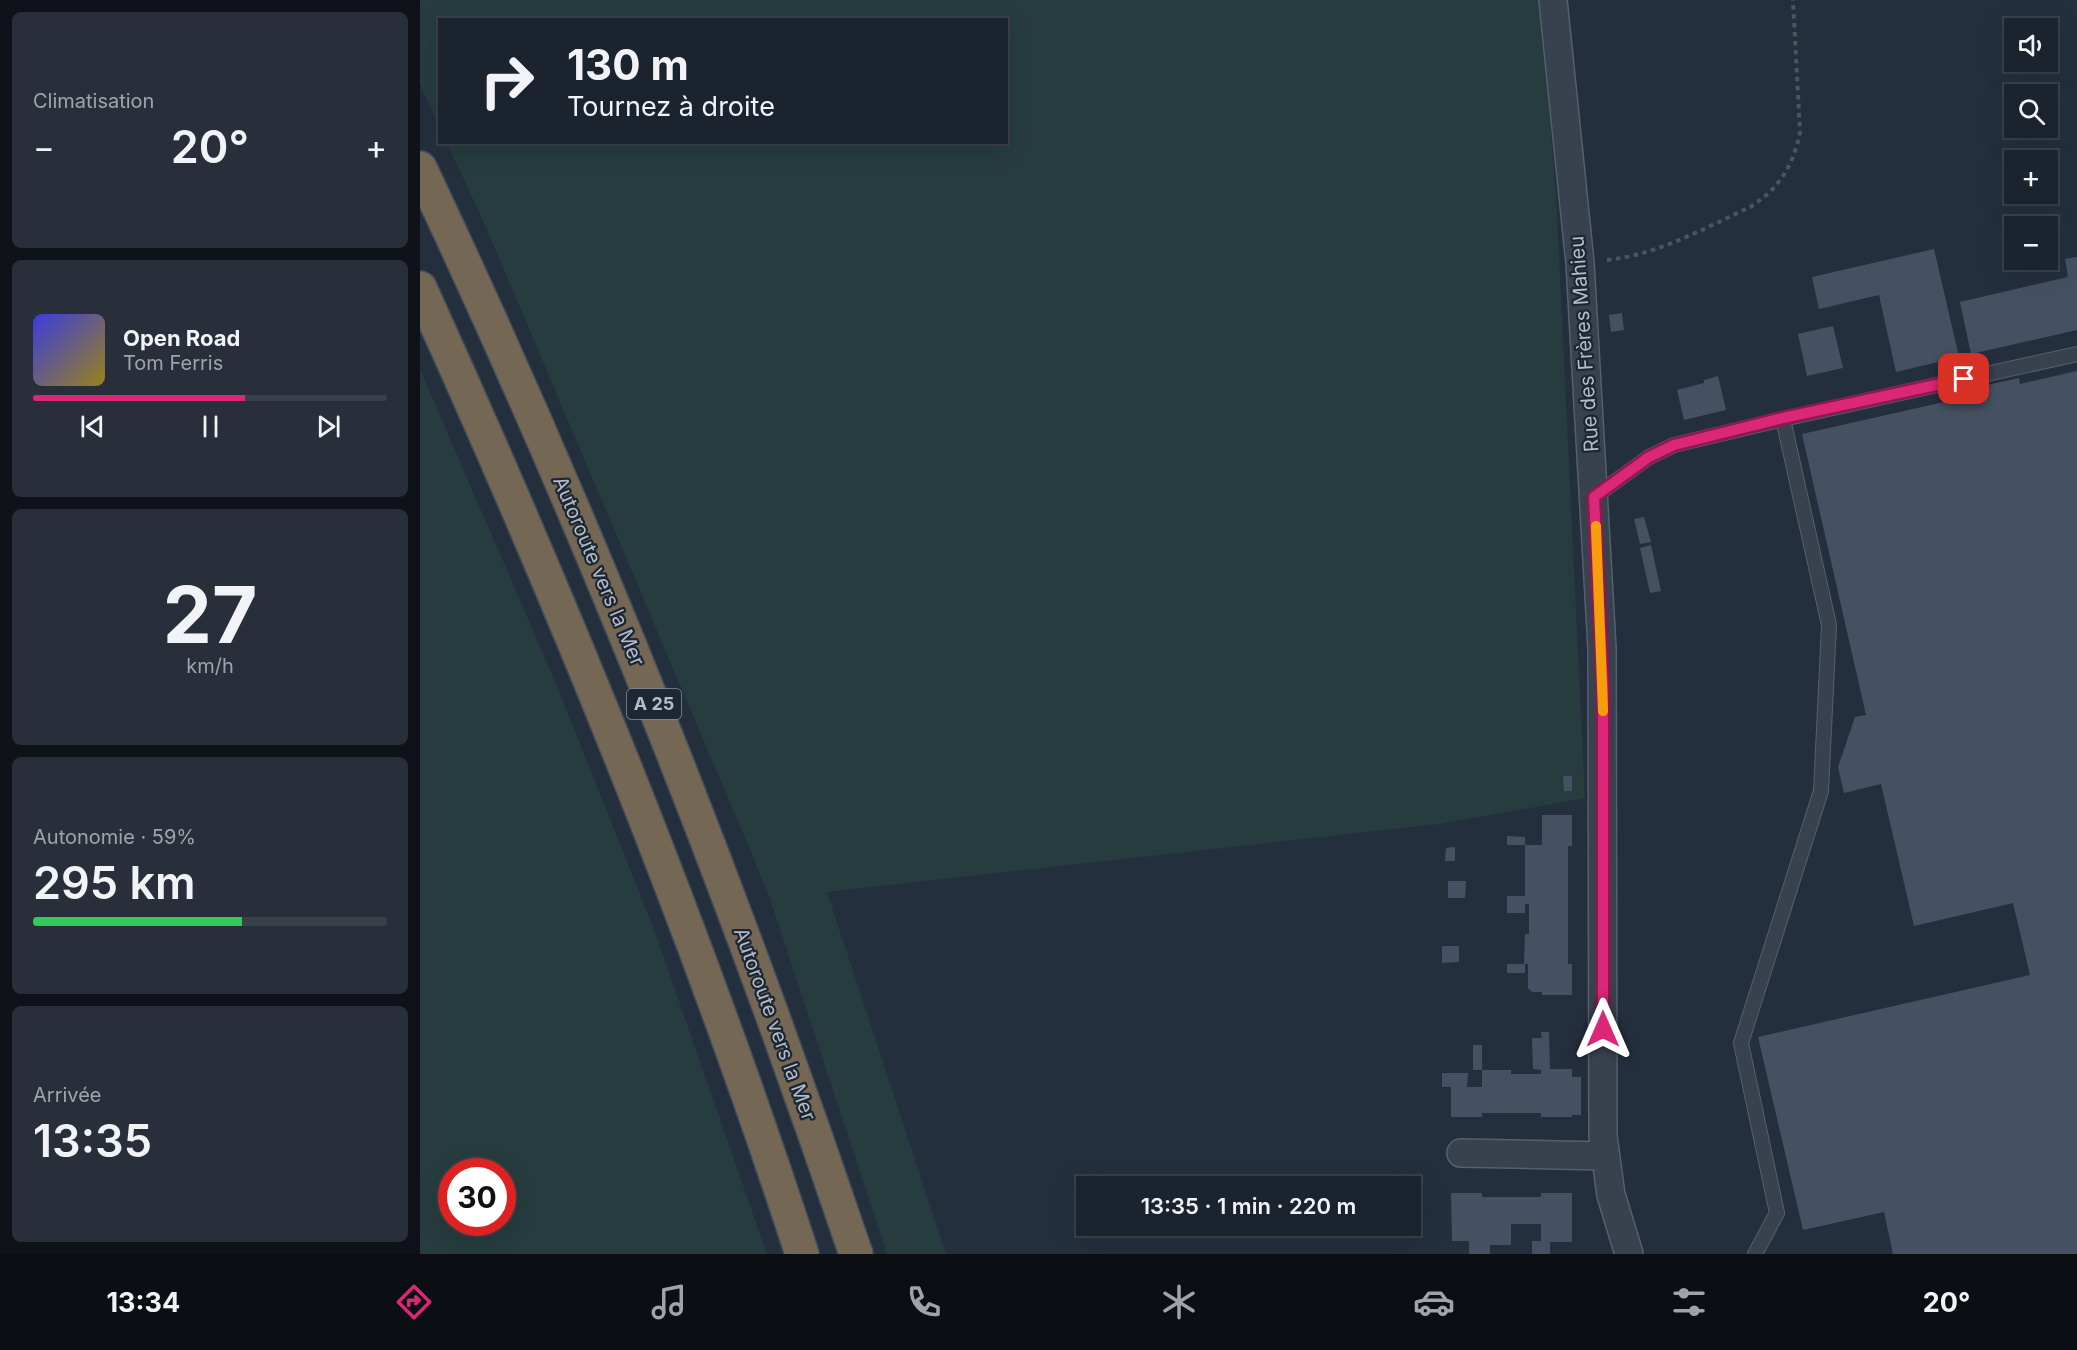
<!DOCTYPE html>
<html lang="fr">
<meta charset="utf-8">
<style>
:root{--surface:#1b232e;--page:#282f3a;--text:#f1f3f6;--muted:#a0a4aa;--line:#39404a;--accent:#db2777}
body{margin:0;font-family:Inter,sans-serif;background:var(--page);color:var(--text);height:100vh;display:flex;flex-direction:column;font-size:22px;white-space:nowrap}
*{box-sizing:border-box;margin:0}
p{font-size:20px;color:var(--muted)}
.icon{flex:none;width:33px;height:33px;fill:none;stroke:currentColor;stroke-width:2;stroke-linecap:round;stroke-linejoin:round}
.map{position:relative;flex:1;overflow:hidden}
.drawer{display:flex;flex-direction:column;gap:12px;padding:12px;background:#0f1319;width:420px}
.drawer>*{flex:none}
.hud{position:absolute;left:18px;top:18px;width:570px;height:126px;border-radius:0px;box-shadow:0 6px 24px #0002,0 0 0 2px var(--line);background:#1b232e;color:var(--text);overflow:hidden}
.tools{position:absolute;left:1584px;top:18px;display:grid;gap:12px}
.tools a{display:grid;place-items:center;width:54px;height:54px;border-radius:0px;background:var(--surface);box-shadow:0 6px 24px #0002,0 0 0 2px var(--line);font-size:30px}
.speed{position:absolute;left:18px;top:1158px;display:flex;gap:12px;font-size:30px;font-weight:700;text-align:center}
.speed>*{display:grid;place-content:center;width:78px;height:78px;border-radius:50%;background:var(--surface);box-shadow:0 6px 24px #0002,0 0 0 2px var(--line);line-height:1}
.speed .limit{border:9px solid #d22;background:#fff;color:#111}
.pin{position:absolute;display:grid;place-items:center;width:51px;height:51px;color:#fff;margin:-26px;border-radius:12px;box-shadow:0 3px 9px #0006}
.me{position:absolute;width:66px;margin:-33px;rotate:0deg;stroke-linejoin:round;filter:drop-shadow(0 0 4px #0008)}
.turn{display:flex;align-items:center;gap:21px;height:126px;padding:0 30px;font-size:27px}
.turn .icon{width:78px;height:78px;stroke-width:2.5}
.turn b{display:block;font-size:42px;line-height:51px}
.big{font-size:45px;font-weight:600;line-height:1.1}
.drawer .card{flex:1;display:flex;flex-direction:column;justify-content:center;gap:9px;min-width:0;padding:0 21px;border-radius:9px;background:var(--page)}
.drawer .dial{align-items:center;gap:0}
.dial b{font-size:78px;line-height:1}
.song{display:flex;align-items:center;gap:18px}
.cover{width:72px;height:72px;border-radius:9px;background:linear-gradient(135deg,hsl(240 70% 55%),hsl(50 70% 35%))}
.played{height:6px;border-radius:3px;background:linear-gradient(90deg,var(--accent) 60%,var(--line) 60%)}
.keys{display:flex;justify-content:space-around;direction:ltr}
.heat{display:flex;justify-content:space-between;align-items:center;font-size:33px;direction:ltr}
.charge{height:9px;border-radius:4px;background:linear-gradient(90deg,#34c759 59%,var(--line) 0)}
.trip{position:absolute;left:656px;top:1176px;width:345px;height:60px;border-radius:0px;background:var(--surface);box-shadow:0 6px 24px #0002,0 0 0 2px var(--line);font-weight:600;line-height:60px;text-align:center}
.tabs{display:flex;height:96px;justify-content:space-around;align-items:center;background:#0b0e12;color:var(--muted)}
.tabs .icon{width:42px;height:42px}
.tabs .active{color:var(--accent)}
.tabs b{font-size:27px;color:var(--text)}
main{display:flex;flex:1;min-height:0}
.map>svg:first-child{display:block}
.green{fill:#263c3f;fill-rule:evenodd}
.building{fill:#455162}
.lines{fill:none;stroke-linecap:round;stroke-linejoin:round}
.service-casing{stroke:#565f6c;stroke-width:16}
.minor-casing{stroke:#565f6c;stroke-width:30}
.motorway-casing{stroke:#434c59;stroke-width:36}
.path{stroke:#44595c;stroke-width:4;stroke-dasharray:4.5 4.5;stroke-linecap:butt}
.service{stroke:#38414e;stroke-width:14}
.minor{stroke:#38414e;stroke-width:27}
.motorway{stroke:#746855;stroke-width:33}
.route-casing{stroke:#8e194d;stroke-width:15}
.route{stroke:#db2777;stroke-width:10}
.slow{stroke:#f59e0b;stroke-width:10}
.labels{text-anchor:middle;stroke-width:4.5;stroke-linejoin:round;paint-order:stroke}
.shield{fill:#1d2633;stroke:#878f9c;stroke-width:1.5}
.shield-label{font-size:18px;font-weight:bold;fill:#b4bcc9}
.street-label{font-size:20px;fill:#b4bcc9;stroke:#1d2633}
</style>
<main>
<section class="drawer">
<div class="card"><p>Climatisation</p>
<div class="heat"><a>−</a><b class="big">20°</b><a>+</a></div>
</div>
<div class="card">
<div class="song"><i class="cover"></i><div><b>Open Road</b><p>Tom Ferris</p></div></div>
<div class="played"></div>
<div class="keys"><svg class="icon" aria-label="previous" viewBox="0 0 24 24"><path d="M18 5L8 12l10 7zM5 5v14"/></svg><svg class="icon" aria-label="pause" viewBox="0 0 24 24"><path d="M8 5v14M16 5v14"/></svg><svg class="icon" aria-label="next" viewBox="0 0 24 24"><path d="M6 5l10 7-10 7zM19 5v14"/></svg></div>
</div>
<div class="card dial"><b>27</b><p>km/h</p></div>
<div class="card"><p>Autonomie · 59%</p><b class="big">295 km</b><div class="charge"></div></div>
<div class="card"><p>Arrivée</p><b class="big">13:35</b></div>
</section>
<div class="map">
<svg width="1657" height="1254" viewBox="0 0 1657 1254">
<rect width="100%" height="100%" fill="#242f3e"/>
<path class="green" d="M0 0H1120L1136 194 1165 798 1020 824 407 892 526 1254H467L347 890 65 225 27 143 586 142V20H20L19 126 0 84Z
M0 369 140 693 236 935 347 1254H0ZM32 1172H82V1222H32Z"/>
<path class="building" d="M1514 249 1539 357 1476 372 1459 295 1399 309 1392 277Z
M1657 257V330L1551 354 1540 302 1648 277 1645 259Z
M1202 313 1204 330 1191 332 1189 315Z
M1413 326 1423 368 1387 376 1378 334Z
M1657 371V1254H1473L1464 1212 1383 1230 1338 1037 1610 975 1593 903 1494 926 1461 784 1424 793 1418 767 1435 717 1446 715 1382 434 1564 393 1563 386 1599 378 1600 384Z
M1298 376 1306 410 1264 420 1257 390 1284 383V380Z
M1224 517 1231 542 1220 544 1214 519Z
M1231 545 1241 591 1230 593 1220 548Z
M1143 776H1152V791H1144Z
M1122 815H1152V846H1148V964H1152V995H1122V992H1112L1108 988V964H1104L1105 934H1109V904H1105V913H1087V896H1105V845H1122Z
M1087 836 1105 837V845H1087Z
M1035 847V861H1025L1026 848Z
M1028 881H1046L1045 898H1028Z
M1022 946H1039V962L1022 963Z
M1087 964H1105V973H1087Z
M1121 1032H1129L1130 1069H1152V1077H1161V1115H1152V1117H1121V1113H1062V1117H1031V1087H1022V1073H1048L1047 1087H1062V1070H1053V1045H1062V1070H1091V1074H1121V1070L1113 1069 1112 1038H1122Z
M1031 1193H1062V1197H1121V1193H1152V1242H1130V1254H1112V1241H1121V1224H1091V1245H1070V1254H1049V1241H1032Z"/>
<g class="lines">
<g class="service-casing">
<path id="service" d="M1174 497 1229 457 1254 445 1363 419 1657 354
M1335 1254 1357 1213 1321 1043 1401 791 1409 625 1363 419"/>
</g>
<g class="minor-casing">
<path id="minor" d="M1133 0 1160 263 1182 648 1183 1136 1191 1195 1209 1254
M1041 1153 1185 1156"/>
</g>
<g class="motorway-casing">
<path id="motorway" d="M0 168C167 521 311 884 436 1254
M0 288C143 603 275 925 382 1254"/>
</g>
<path class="path" d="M1187 260C1237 255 1285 228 1330 207 1358 190 1374 165 1380 132L1373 0"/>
<use href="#service" class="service"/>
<use href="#minor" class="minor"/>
<use href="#motorway" class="motorway"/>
</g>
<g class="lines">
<g class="route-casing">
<path id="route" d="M1183 1029V688L1174 497 1229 457 1254 445 1363 418 1544 379"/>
</g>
<use href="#route" class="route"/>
<path class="slow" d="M1176 526 1183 711"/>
</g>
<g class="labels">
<rect class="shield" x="207" y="689" width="54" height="30" rx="4.5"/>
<g class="shield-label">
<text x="234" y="710">A 25</text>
</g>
<g class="street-label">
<text transform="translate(1164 344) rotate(-94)" y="7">Rue des Frères Mahieu</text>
<text transform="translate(179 571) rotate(67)" y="7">Autoroute vers la Mer</text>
<text transform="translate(355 1024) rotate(70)" y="7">Autoroute vers la Mer</text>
</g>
</g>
</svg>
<div class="tools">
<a><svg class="icon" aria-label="sound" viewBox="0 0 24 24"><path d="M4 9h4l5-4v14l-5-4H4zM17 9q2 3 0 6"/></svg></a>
<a><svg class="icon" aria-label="search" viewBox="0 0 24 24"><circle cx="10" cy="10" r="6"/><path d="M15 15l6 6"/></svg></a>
<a>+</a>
<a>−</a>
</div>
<div class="speed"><div class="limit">30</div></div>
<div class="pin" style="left:1544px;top:379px;background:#d93025"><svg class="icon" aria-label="arrive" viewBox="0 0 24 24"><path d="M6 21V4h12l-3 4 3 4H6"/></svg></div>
<svg class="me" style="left:1183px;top:1029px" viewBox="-20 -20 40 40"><path d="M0-17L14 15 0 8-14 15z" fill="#db2777" stroke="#fff" stroke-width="4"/></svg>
<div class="trip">13:35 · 1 min · 220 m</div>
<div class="hud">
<div class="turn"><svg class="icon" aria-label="right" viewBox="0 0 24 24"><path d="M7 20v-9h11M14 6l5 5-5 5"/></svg><div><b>130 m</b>Tournez à droite</div></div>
</div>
</div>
</main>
<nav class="tabs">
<b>13:34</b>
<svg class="icon active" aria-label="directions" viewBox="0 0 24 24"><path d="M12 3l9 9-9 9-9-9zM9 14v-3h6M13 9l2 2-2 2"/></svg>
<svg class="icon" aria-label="music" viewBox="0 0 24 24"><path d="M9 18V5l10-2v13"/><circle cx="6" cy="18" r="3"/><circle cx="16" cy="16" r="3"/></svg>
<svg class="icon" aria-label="phone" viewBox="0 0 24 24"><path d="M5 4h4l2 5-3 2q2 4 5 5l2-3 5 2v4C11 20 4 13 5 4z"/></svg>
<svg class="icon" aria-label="climate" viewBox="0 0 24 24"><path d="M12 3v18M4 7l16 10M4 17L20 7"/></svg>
<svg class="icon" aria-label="car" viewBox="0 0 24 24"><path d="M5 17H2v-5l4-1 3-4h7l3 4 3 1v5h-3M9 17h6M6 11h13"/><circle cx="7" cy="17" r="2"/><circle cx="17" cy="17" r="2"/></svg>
<svg class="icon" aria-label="filters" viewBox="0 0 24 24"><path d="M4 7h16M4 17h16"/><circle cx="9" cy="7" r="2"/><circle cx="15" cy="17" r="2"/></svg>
<b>20°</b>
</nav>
